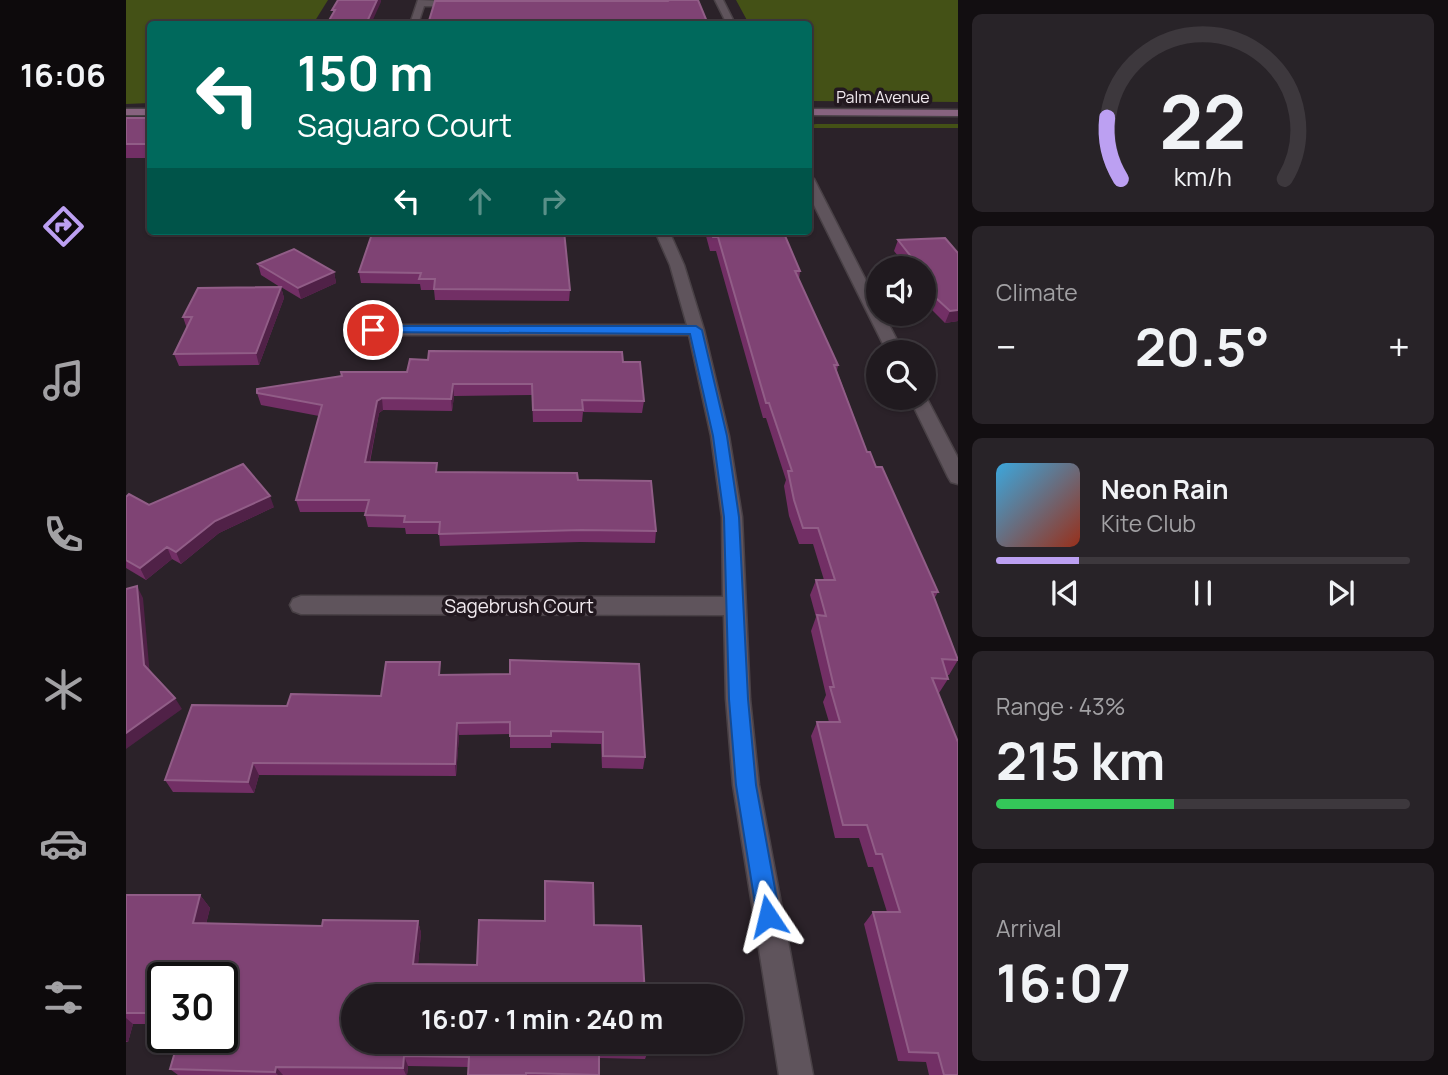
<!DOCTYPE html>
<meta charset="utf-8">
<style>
:root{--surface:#201a1f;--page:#282328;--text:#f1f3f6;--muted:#a2a1a4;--line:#3d383d;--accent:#bca0f2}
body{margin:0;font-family:Manrope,sans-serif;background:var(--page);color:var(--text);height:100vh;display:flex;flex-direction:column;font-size:26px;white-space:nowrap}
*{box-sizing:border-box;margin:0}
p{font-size:23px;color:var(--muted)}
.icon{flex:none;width:38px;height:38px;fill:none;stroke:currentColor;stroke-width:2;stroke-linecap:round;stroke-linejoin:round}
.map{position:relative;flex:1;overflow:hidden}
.drawer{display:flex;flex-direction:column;gap:14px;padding:14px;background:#120e11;width:490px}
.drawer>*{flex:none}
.hud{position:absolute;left:21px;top:21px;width:665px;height:214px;border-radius:7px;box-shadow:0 2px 5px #0004,0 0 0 2px var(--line);background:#00695c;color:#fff;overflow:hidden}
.fabs{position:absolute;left:740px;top:256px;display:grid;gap:14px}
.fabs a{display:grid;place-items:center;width:70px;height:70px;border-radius:50%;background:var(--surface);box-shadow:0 2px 5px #0004,0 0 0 2px var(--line);font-size:35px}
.speed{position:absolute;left:21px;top:962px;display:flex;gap:14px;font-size:35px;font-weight:700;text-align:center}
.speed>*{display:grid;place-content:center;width:91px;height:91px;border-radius:50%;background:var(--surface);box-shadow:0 2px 5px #0004,0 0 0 2px var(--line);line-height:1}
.speed .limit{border:4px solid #111;border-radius:10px;background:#fff;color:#111}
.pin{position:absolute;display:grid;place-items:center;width:60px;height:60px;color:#fff;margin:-30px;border:4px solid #fff;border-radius:50%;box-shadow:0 2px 7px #0007}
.me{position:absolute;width:77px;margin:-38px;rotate:350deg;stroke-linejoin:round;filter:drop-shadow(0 0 5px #0008)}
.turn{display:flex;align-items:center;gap:24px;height:147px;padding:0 35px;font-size:32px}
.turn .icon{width:91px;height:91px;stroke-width:2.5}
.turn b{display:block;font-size:49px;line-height:60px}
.lanes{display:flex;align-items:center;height:66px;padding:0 35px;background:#0003;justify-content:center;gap:35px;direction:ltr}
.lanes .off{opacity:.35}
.big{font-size:52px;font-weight:700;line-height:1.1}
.drawer .card{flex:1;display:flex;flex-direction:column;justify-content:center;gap:10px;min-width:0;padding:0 24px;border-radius:10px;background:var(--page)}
.drawer .dial{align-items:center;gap:0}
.dial svg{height:182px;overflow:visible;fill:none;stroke:var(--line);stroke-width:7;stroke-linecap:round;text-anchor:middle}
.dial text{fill:var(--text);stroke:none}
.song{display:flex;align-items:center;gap:21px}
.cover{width:84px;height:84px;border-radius:10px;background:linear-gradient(135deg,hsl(200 70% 55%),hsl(10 70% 35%))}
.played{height:7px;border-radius:4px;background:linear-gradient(90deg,var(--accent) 20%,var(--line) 20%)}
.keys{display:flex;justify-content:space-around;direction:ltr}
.heat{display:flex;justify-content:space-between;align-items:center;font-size:38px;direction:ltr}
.charge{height:10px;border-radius:5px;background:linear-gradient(90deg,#34c759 43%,var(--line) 0)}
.trip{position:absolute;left:215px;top:984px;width:402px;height:70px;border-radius:35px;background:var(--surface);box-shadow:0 2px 5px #0004,0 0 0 2px var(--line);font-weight:700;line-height:70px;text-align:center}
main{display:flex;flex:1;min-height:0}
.dock{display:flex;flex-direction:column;width:126px;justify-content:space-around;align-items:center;background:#0d0a0c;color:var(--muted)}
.dock .icon{width:49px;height:49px}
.dock .selected{color:var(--accent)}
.dock b{font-size:32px;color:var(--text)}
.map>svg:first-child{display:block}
.green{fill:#445116}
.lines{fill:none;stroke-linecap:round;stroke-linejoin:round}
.minor-casing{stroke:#494146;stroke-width:3}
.tertiary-casing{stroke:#494146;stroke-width:3}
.secondary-casing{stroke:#494146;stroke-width:3}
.minor{fill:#5f545c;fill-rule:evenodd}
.tertiary{fill:#5f545c;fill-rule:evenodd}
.secondary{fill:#87637f;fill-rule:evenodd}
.wall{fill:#722f65}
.shaded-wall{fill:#502147}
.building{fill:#7f4374;stroke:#915d87;stroke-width:2}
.route{fill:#1a73e8;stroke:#114b97;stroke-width:2}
.labels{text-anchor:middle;stroke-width:7;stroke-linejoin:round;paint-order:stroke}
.far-street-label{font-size:16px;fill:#f1eaef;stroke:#22181f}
.street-label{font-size:19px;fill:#f1eaef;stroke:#22181f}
</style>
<main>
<nav class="dock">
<b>16:06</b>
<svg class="icon selected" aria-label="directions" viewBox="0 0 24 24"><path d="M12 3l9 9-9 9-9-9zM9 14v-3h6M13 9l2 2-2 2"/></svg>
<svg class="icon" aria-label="music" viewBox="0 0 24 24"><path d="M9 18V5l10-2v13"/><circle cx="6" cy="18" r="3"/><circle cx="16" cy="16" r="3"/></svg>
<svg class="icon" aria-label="phone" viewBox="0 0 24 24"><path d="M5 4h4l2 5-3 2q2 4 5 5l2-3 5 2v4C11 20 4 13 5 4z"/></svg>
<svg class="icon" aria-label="climate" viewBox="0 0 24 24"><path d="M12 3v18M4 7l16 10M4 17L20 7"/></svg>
<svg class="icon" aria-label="car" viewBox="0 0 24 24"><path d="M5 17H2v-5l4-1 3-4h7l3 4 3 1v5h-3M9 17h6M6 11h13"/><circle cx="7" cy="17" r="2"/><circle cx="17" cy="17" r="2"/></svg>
<svg class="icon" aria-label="filters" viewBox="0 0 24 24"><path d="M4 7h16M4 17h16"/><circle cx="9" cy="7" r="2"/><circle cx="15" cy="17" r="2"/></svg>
</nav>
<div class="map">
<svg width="832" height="1075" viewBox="0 0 832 1075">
<rect width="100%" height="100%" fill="#2b2229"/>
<path class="green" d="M0 0H202L187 24H24V103L0 104Z
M610 0H832V102L683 101 682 24H623Z
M690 124H832V128H683V125Z"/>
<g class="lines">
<g class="minor-casing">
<path id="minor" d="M292 0 336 2 340 4 336 6H298L292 24H284Z
M529 231H543L558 265 578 330 603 436 616 517 624 699 633 785 687 1075H653L607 785 600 699 598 615 175 614 167 611 164 605 167 599 175 596 597 597 596 517 585 436 563 335H247L239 330 247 325H561L544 265Z"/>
</g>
<g class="tertiary-casing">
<path id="tertiary" d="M589 0H597L609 24H601Z
M682 175 688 179 752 304V313H757L777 352H761L682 193Z
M798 393 832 458V484L825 482 822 477 783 397H798Z"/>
</g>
<g class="secondary-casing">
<path id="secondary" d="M0 109H24V115H0Z
M682 109 832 110V116L682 115Z"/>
</g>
<use href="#minor" class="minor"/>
<use href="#tertiary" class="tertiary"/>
<use href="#secondary" class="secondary"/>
</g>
<path class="wall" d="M0 118H24V158H0Z
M110 231H151V232H110Z
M224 231H438L444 290 443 301 309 300 308 290H295L294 284 235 283 233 272 246 233H224Z
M576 231H657L674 271 673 279 712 365 711 371 741 452 812 592 808 599 832 660 823 675H821L822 679 813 693 832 1075H803L800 1062 772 1061 738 924 747 912H761L747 867H742L733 838H709L685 736 691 722H703L697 702 700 695 685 631 690 617 684 595 690 580H698L687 544H673L663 516 658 486 660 480 640 418H637L590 251H584L580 236H577Z
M772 240 832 253V321L819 323 798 302V268H782L768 251Z
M132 264 208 272 210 283 175 299 155 287 158 298 133 365 53 366 48 354 61 329 57 317 154 287 135 275Z
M497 362 518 401 516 413 457 412 456 422H407L406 395 328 396 326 411 257 410 253 413 244 462 312 472 452 480 530 531 529 543 454 542 314 546 313 534H280L279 528 242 527 239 515 240 512H174L170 500 193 416 135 405 131 393 281 372Z
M0 497 23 505 148 507 93 533 55 564 46 559 20 580 0 568Z
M384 674 519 757 517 769 476 768 475 744 425 743V748H384V734L333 735 330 776 133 775 128 793 47 792 39 780 161 706 255 696 316 675Z
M0 895H74L84 908 80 924 196 926 292 921 295 933 292 964 351 965 468 925 523 1049 519 1059 473 1058V1075H342L343 1067 282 1066 281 1075H52L44 1069 96 1038 37 978V1024H7L2 1042H0Z"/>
<path class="shaded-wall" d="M251 0H255V2L245 24H240Z
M208 272 210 283 175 299 172 288Z
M155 287 158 298 133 365 130 353Z
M832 310V321L819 323 824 311Z
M327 384 328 396 326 411 325 399Z
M256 398 257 410 253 413 241 474 239 462 251 401Z
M144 496 148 507 93 533 55 564 50 552 89 521Z
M41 547 46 559 20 580 14 568Z
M11 586 17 598 24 676 18 665Z
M49 698 56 709 0 749V733Z
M331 723 333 735 330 776 329 764Z
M127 763 133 775 128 793 122 782Z
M74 895 84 908 77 936 67 923Z
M292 921 295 933 291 976 287 964Z
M0 1018 7 1024 2 1042 0 1041Z
M278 1056 282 1066 281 1075H280L277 1068Z
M150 1067 157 1075H152L149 1072Z"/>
<path class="building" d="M212 0H251L240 24H201L209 10H206Z
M543 0H572L582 24H302L309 1H542Z
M0 118H24V144H0Z
M247 231H438L444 290 308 289 309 279H293L295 273 233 272Z
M585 231H657L674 271H669L712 365H708L741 452H744L750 467H756L812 592H806L832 660 816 659 822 679 806 678 832 742V1075H818L812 1053 783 1052 747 912H774L756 854H750L741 825H717L691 722H714L704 687H708L691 615 700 616 690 580H709L692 528H677L668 500 662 471H666L643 403H640L592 237H587Z
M819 238 832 253V310L824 311 798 287V284L807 283 798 272V268H794L772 240Z
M168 249 208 272 172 288 132 264Z
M155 287 130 353 48 354 66 317H57L72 288Z
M303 351 496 352 497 362H514L518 401 456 400 457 410H407L406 384H327L325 399 256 398 251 401 239 462 311 463 310 472 451 473 452 480 525 481 530 531 455 530 313 534 314 522H278L279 516 239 515 243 500H170L196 405 131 393V389L216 376 215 372H281L284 359 302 360Z
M117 464 144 496 89 521 50 552 41 547 14 568 0 560V497L3 494 23 505Z
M11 586 18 665 49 698 0 733V589Z
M384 660 513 664 519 757 477 756V732L425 731V736H384V722L331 723 329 764 127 763 122 782 39 780 66 705 161 706 165 694 255 696 260 662H314L313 675 384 674Z
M419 881 467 883 468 925 515 926 519 996H228V1041H522L523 1049 473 1048V1075L400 1073V1075H342L343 1057 278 1056 277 1068 150 1067 149 1072 44 1069 53 1038H96V978H37V1013H0V895H74L67 923 196 926 197 920 292 921 287 964 351 965 353 920 419 921Z"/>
<path class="route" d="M247 326H570L576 330 601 436 613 517 622 699 630 785 654 916 650 925 642 928 634 925 631 916 610 785 603 699 598 517 587 436 564 334 242 332 241 330Z"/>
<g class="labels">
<g class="far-street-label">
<text x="757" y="103">Palm Avenue</text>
</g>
<g class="street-label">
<text x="393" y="613">Sagebrush Court</text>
</g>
</g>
</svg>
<div class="fabs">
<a><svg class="icon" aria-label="sound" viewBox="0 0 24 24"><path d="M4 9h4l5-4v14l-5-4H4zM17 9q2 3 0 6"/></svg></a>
<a><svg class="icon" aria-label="search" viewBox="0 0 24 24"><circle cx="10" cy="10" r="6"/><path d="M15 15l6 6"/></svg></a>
</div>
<div class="speed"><div class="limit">30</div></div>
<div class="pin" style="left:247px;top:330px;background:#d93025"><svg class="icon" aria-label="arrive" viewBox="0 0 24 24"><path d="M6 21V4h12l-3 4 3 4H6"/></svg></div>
<svg class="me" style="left:642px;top:916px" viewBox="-20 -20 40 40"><path d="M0-17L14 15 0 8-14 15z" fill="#1a73e8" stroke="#fff" stroke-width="4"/></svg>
<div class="trip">16:07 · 1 min · 240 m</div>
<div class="hud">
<div class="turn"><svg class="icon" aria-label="left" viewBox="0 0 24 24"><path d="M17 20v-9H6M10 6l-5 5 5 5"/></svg><div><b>150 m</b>Saguaro Court</div></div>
<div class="lanes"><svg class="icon" aria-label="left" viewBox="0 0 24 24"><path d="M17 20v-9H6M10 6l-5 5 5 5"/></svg><svg class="icon off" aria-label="ahead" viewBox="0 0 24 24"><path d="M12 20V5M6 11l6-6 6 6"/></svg><svg class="icon off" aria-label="right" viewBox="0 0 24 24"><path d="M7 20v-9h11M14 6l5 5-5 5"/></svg></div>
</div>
</div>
<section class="drawer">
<div class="card dial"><svg viewBox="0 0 100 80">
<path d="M14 69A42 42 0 1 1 86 69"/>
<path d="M14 69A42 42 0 0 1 8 42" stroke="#bca0f2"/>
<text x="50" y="56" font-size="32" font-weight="700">22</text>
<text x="50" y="72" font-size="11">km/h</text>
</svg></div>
<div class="card"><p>Climate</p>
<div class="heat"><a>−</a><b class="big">20.5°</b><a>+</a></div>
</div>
<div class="card">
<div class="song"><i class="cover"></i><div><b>Neon Rain</b><p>Kite Club</p></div></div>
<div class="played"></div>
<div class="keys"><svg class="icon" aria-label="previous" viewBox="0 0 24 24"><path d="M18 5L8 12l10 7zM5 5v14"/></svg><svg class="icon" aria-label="pause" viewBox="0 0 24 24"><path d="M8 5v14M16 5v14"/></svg><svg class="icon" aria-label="next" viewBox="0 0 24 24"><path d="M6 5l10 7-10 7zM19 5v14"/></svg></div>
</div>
<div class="card"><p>Range · 43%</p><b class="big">215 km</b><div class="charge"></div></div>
<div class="card"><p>Arrival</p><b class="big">16:07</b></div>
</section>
</main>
